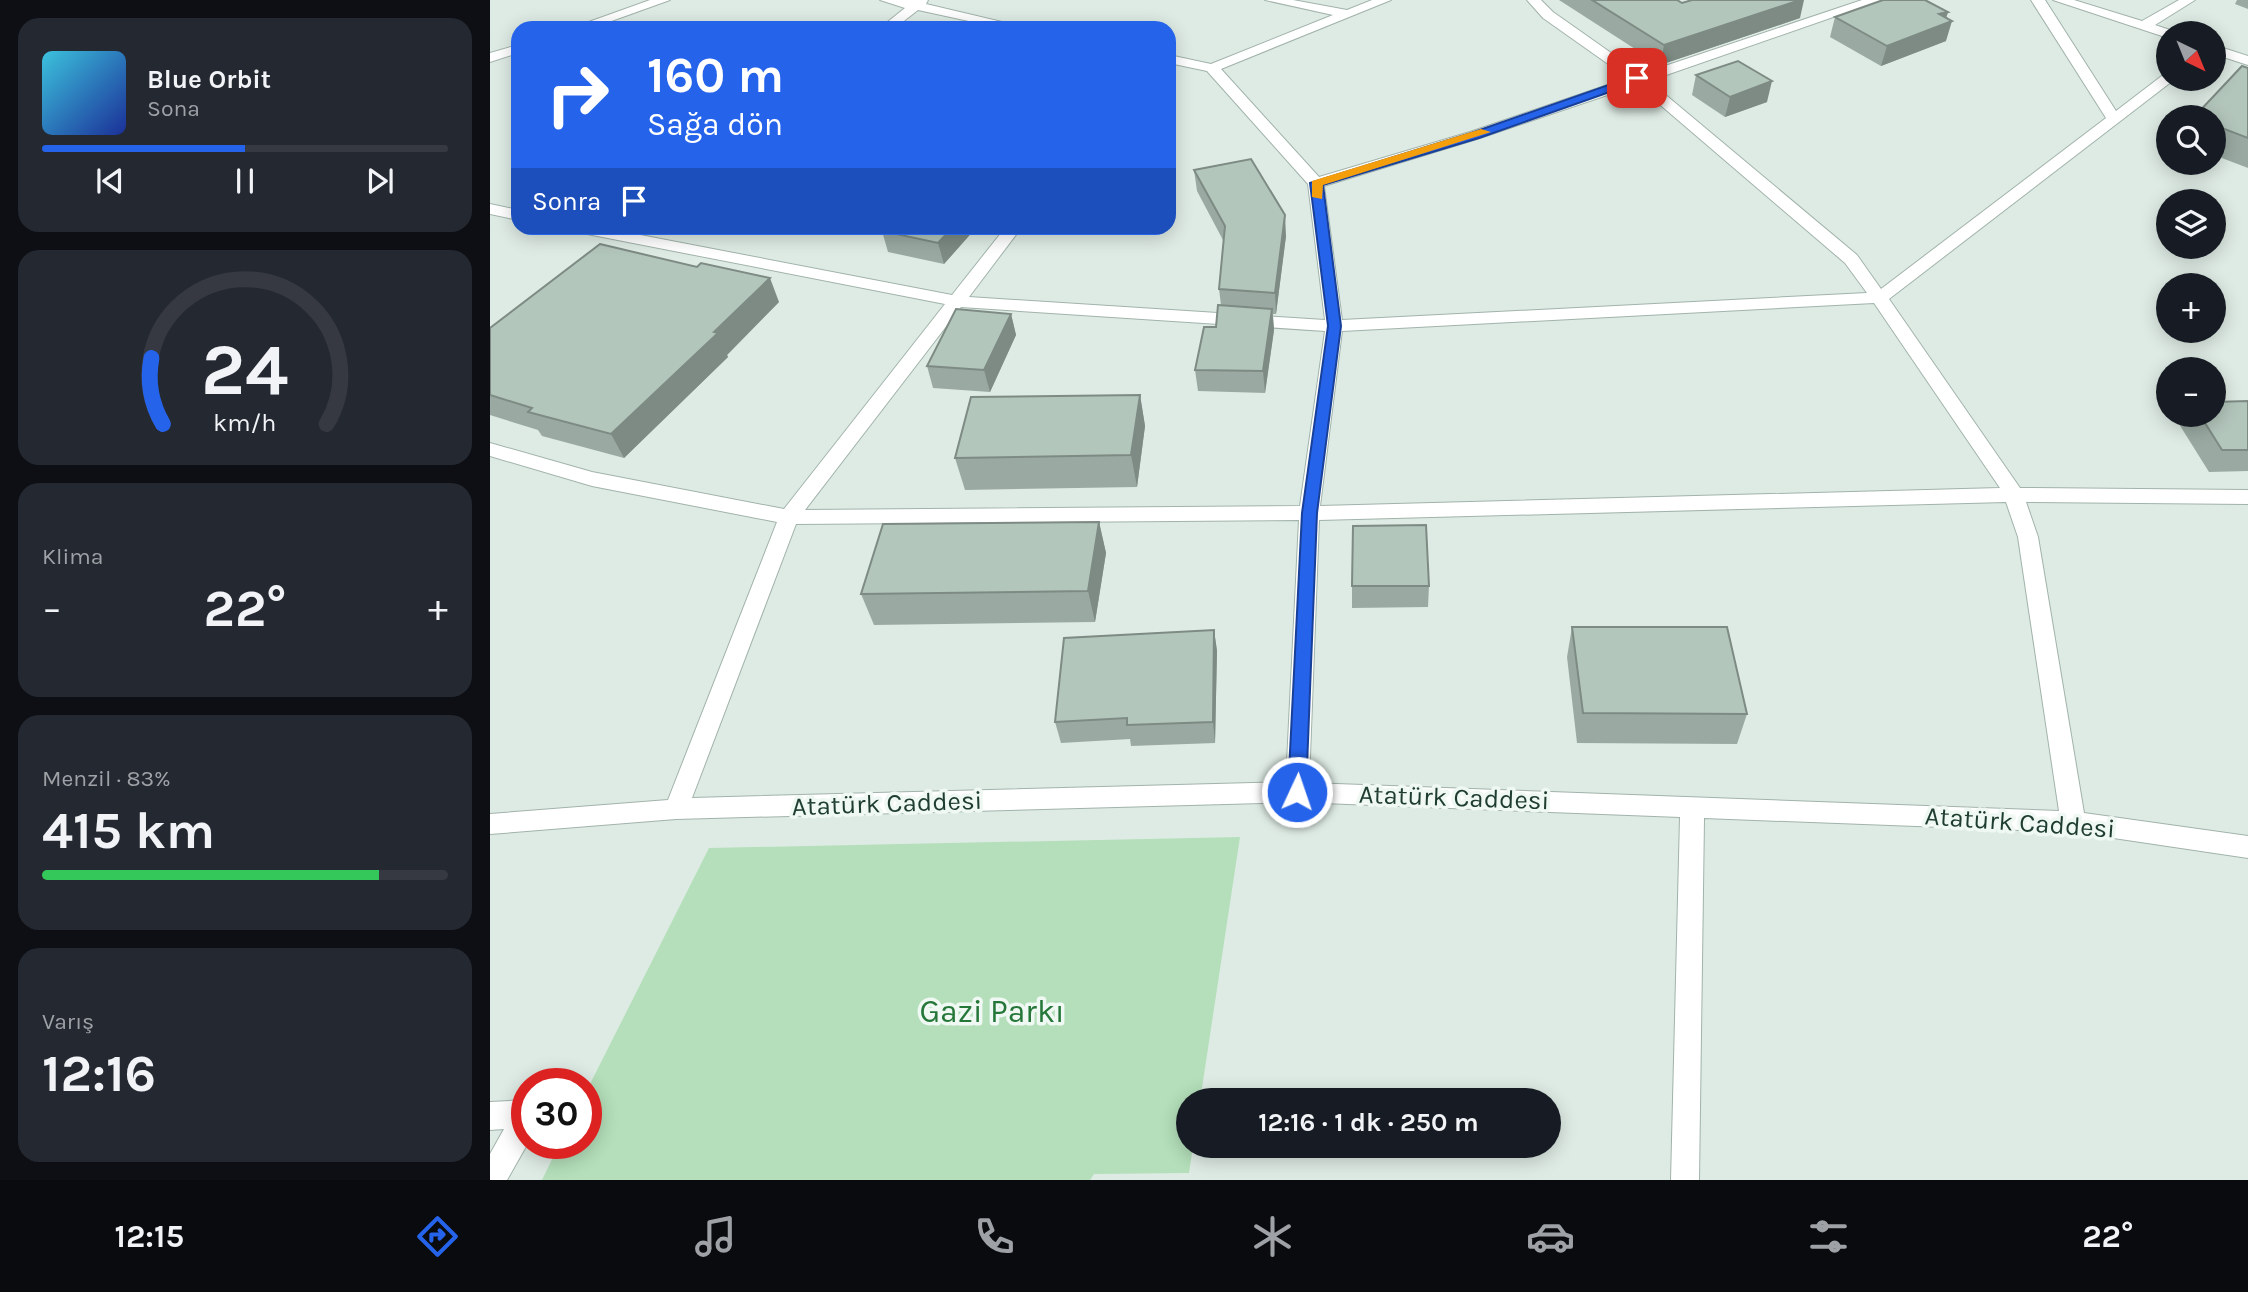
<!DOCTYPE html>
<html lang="tr">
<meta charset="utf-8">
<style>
:root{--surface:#171b24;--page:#242831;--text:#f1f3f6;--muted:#9ea1a6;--line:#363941;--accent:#2563eb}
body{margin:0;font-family:Karla,sans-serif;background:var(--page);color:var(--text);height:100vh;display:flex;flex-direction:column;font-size:26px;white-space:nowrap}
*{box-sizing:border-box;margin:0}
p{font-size:23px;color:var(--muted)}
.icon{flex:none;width:38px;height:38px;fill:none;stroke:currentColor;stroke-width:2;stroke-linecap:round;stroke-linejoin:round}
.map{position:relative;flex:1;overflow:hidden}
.side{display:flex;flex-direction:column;gap:18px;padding:18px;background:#0d0f14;width:490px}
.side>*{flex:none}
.hud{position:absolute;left:21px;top:21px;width:665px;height:214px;border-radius:21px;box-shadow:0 4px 18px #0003;background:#2563eb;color:#fff;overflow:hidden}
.needle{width:46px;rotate:137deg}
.buttons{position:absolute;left:1666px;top:21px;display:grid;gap:14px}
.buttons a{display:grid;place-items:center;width:70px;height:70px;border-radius:50%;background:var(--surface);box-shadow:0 4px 18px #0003;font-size:35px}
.speed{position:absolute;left:21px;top:1068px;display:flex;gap:14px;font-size:35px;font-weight:700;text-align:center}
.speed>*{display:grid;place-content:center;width:91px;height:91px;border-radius:50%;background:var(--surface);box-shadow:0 4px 18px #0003;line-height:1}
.speed .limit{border:10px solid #d22;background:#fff;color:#111}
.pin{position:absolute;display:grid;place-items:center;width:60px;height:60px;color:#fff;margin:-30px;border-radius:14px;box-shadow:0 4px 10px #0006}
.me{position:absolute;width:77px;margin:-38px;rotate:3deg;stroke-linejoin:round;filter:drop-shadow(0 0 5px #0008)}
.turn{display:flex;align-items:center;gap:24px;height:147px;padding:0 21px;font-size:32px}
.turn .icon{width:91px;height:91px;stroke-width:2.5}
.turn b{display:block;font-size:49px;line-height:60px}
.then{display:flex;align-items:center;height:66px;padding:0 21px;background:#0003;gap:14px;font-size:26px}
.big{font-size:52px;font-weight:700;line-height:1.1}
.side .tile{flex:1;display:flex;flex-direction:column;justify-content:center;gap:10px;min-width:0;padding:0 24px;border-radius:21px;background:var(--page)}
.side .dial{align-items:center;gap:0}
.dial svg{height:182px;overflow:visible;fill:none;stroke:var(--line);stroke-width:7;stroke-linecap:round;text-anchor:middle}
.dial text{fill:var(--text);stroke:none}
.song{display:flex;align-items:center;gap:21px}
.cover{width:84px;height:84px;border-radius:10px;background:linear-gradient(135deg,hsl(190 70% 55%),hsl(230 70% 35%))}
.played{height:7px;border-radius:4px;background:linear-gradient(90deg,var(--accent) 50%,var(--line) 50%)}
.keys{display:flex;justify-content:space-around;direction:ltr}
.heat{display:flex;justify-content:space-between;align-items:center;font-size:38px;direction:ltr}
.charge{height:10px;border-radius:5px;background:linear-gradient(90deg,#34c759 83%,var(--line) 0)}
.trip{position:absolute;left:686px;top:1088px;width:385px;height:70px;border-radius:35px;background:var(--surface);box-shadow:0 4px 18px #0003;font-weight:700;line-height:70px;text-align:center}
.menu{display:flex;height:112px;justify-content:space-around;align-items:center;background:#090b0e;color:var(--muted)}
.menu .icon{width:49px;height:49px}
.menu .current{color:var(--accent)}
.menu b{font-size:32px;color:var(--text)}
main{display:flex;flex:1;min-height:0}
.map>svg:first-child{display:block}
.green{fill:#b4dfba}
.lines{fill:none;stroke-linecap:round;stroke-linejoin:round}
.minor-casing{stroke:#a1b3aa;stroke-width:2}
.minor{fill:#fff;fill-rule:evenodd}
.wall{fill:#9aaaa2}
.shaded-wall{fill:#7d8b84}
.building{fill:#b3c6bc;stroke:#7d8b84;stroke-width:2}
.route{fill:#2563eb;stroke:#184099;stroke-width:2}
.slow{fill:#f59e0b}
.labels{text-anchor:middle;stroke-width:7;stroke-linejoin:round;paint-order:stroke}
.street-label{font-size:26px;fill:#1e3d30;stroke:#eff8f2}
.near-park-label{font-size:32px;fill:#247738;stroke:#eff8f2}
</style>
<main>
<section class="side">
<div class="tile">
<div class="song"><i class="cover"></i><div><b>Blue Orbit</b><p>Sona</p></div></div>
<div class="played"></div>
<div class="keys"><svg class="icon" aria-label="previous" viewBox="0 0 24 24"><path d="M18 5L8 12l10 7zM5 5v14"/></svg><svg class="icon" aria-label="pause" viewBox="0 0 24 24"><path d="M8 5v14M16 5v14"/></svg><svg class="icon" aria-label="next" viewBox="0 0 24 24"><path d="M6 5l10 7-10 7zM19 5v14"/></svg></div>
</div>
<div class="tile dial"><svg viewBox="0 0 100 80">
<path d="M14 69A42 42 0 1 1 86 69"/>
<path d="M14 69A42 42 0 0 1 9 40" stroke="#2563eb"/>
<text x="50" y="56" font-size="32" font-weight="700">24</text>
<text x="50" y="72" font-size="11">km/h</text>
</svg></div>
<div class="tile"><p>Klima</p>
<div class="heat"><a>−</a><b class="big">22°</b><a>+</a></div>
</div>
<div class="tile"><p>Menzil · 83%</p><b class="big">415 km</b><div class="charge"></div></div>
<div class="tile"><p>Varış</p><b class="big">12:16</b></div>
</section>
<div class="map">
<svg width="1758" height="1180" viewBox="0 0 1758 1180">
<rect width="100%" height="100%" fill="#deebe4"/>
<path class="green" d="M750 837 710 1101H698V1146H703L699 1173 604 1174 600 1180H52L70 1143H96V1092L219 848Z"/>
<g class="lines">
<g class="minor-casing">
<path id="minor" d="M160 0H180L102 28H82Z
M390 0H438L436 4 537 28H511L428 10 405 28H390L415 8Z
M775 0H803L857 10 882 0H901L731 69 829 177 980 132 1138 78 1053 18 1037 0H1051L1063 12 1151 74 1372 0H1392L1159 81 1367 255 1391 289 1616 118 1541 0H1555L1626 111 1673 75 1678 74V79H1685L1399 299 1530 488 1758 490V504L1536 502 1548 537 1594 813 1758 836V858L1583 832 1214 818 1209 1180H1181L1190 817 807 802 186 819 0 834V814L178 800 287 522 102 486 0 456V443L102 472 294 509 455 304 92 233 84 228H114L462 295 515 228H531L479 297 835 320 818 184 717 71 679 63V55L721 64 843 15ZM1147 85 1355 263 1377 293 852 320 834 186 990 138ZM1384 303 1510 488 830 506 852 331ZM471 307 835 331 810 506 315 510ZM1516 502 1528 537 1569 811 819 783 829 520ZM809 520 796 782 202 798 306 524Z
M1563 0H1584L1652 21 1689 0H1705L1665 25 1683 31 1684 33H1678V38Z
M28 45V53L0 62V53Z
M1724 45 1758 56V65L1724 54Z
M0 204 28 210V220L0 214Z
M37 1100 38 1143 17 1180H0V1154L14 1129 0 1130V1102Z"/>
</g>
<use href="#minor" class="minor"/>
</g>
<path class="wall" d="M1069 0H1187L1192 3 1310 18 1170 65Z
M1747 0H1758V9L1745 4Z
M1458 12 1456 18V41L1391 66 1340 37 1345 17Z
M1758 68V168L1724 155V117Z
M1206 75 1277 102 1235 117 1202 95Z
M704 170 796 236 786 314H783L784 330 775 393 708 391 705 370 726 327 731 305 729 289 734 242 707 191Z
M485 229 454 264 398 252 392 231Z
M289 302 237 355 238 357 134 458 52 436 48 430 0 415V328Z
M521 314 526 335 500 392 443 388 437 366Z
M650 395 655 426 647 487 475 490 465 458Z
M1758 401V471L1719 472 1689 424 1695 415H1724Z
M609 522 616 553 605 622 384 625 371 594Z
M862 586H939L938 607 862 608Z
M1082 627 1257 714 1247 744 1087 743 1077 657Z
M724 630 727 651 725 743 641 746 640 739 571 743 565 722Z"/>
<path class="shaded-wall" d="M1310 0H1314L1310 18 1170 65 1174 45Z
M1458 12 1454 24 1462 21 1456 41 1391 66 1397 46 1449 14Z
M1282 81 1277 102 1235 117 1240 97Z
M795 215 796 236 786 314 785 293Z
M462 228H485V229L454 264 448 243Z
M280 278 289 302 237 355 238 357 134 458 121 434Z
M782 309 784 330 775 393 773 371Z
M521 314 526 335 500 392 494 370Z
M650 395 655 426 647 487 641 455Z
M609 522 616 553 605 622 598 591Z
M724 630 727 651 725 743 723 722Z"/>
<path class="building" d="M1102 0H1187L1192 3 1202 0H1310L1174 45Z
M1393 0H1435L1458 12 1449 14 1462 21 1397 46 1345 17Z
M1248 61 1282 81 1240 97 1206 75Z
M1752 66 1758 68V138L1724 125V117H1704Z
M761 159 795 215 785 293 729 289 735 226 704 170Z
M395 228H462L448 243 392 231Z
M110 244 207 267 211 263 280 278 224 332 228 333 121 434 38 412 42 408 0 395V328Z
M728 305 782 309 773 371 705 370 714 327H726Z
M466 309 521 314 494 370 437 366Z
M650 395 641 455 465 458 481 397Z
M1758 401V450H1732L1710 415H1724V402Z
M609 522 598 591 371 594 393 524Z
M936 525 939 586H862L863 526Z
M1082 627H1237L1257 714 1093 713Z
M724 630 723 722 637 725V718L565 722 574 638Z"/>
<path class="route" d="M1147 75 1152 78 1151 81 989 138 833 185 851 326 827 513 816 792 814 797H801L798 792 812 513 838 326 820 183 981 133Z"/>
<path class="slow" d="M991 129 1001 132 833 185 832 199 822 197V181Z"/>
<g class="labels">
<g class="street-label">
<text transform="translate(964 797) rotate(2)" y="9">Atatürk Caddesi</text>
<text transform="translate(397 803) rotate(-2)" y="9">Atatürk Caddesi</text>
<text transform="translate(1530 822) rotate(4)" y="9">Atatürk Caddesi</text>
</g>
<g class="near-park-label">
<text x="502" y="1022">Gazi Parkı</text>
</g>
</g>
</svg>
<div class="buttons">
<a><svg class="needle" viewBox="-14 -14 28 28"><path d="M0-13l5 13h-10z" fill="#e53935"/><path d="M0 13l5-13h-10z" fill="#9ea1a6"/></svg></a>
<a><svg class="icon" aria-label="search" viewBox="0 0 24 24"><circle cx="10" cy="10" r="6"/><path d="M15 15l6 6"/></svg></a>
<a><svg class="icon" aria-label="layers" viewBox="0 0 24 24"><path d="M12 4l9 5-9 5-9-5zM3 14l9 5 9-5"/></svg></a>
<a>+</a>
<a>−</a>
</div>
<div class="speed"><div class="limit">30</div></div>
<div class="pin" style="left:1147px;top:78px;background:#d93025"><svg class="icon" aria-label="arrive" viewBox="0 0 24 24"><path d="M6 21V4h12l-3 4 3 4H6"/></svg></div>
<svg class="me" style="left:807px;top:792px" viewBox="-20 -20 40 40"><circle r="17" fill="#2563eb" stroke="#fff" stroke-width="3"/><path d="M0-11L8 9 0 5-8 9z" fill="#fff"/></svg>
<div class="trip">12:16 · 1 dk · 250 m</div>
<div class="hud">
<div class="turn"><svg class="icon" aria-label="right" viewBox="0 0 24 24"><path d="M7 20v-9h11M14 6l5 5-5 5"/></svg><div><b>160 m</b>Sağa dön</div></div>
<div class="then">Sonra<svg class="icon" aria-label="arrive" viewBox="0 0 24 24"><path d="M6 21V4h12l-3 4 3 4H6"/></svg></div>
</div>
</div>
</main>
<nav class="menu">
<b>12:15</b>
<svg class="icon current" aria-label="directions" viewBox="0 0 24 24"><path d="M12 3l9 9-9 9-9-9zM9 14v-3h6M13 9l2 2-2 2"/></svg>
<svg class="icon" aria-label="music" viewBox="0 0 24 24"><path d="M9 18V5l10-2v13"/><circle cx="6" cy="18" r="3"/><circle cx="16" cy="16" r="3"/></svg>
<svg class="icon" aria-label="phone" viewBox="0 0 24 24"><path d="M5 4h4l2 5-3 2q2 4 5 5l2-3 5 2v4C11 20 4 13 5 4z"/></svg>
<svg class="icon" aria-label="climate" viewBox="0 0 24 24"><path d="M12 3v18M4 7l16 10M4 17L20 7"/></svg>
<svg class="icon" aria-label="car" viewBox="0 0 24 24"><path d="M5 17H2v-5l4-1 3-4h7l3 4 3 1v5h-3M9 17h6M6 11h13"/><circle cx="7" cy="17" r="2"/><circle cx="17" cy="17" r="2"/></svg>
<svg class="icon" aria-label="filters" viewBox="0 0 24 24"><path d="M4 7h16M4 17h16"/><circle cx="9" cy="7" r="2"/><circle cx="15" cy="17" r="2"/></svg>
<b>22°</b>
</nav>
